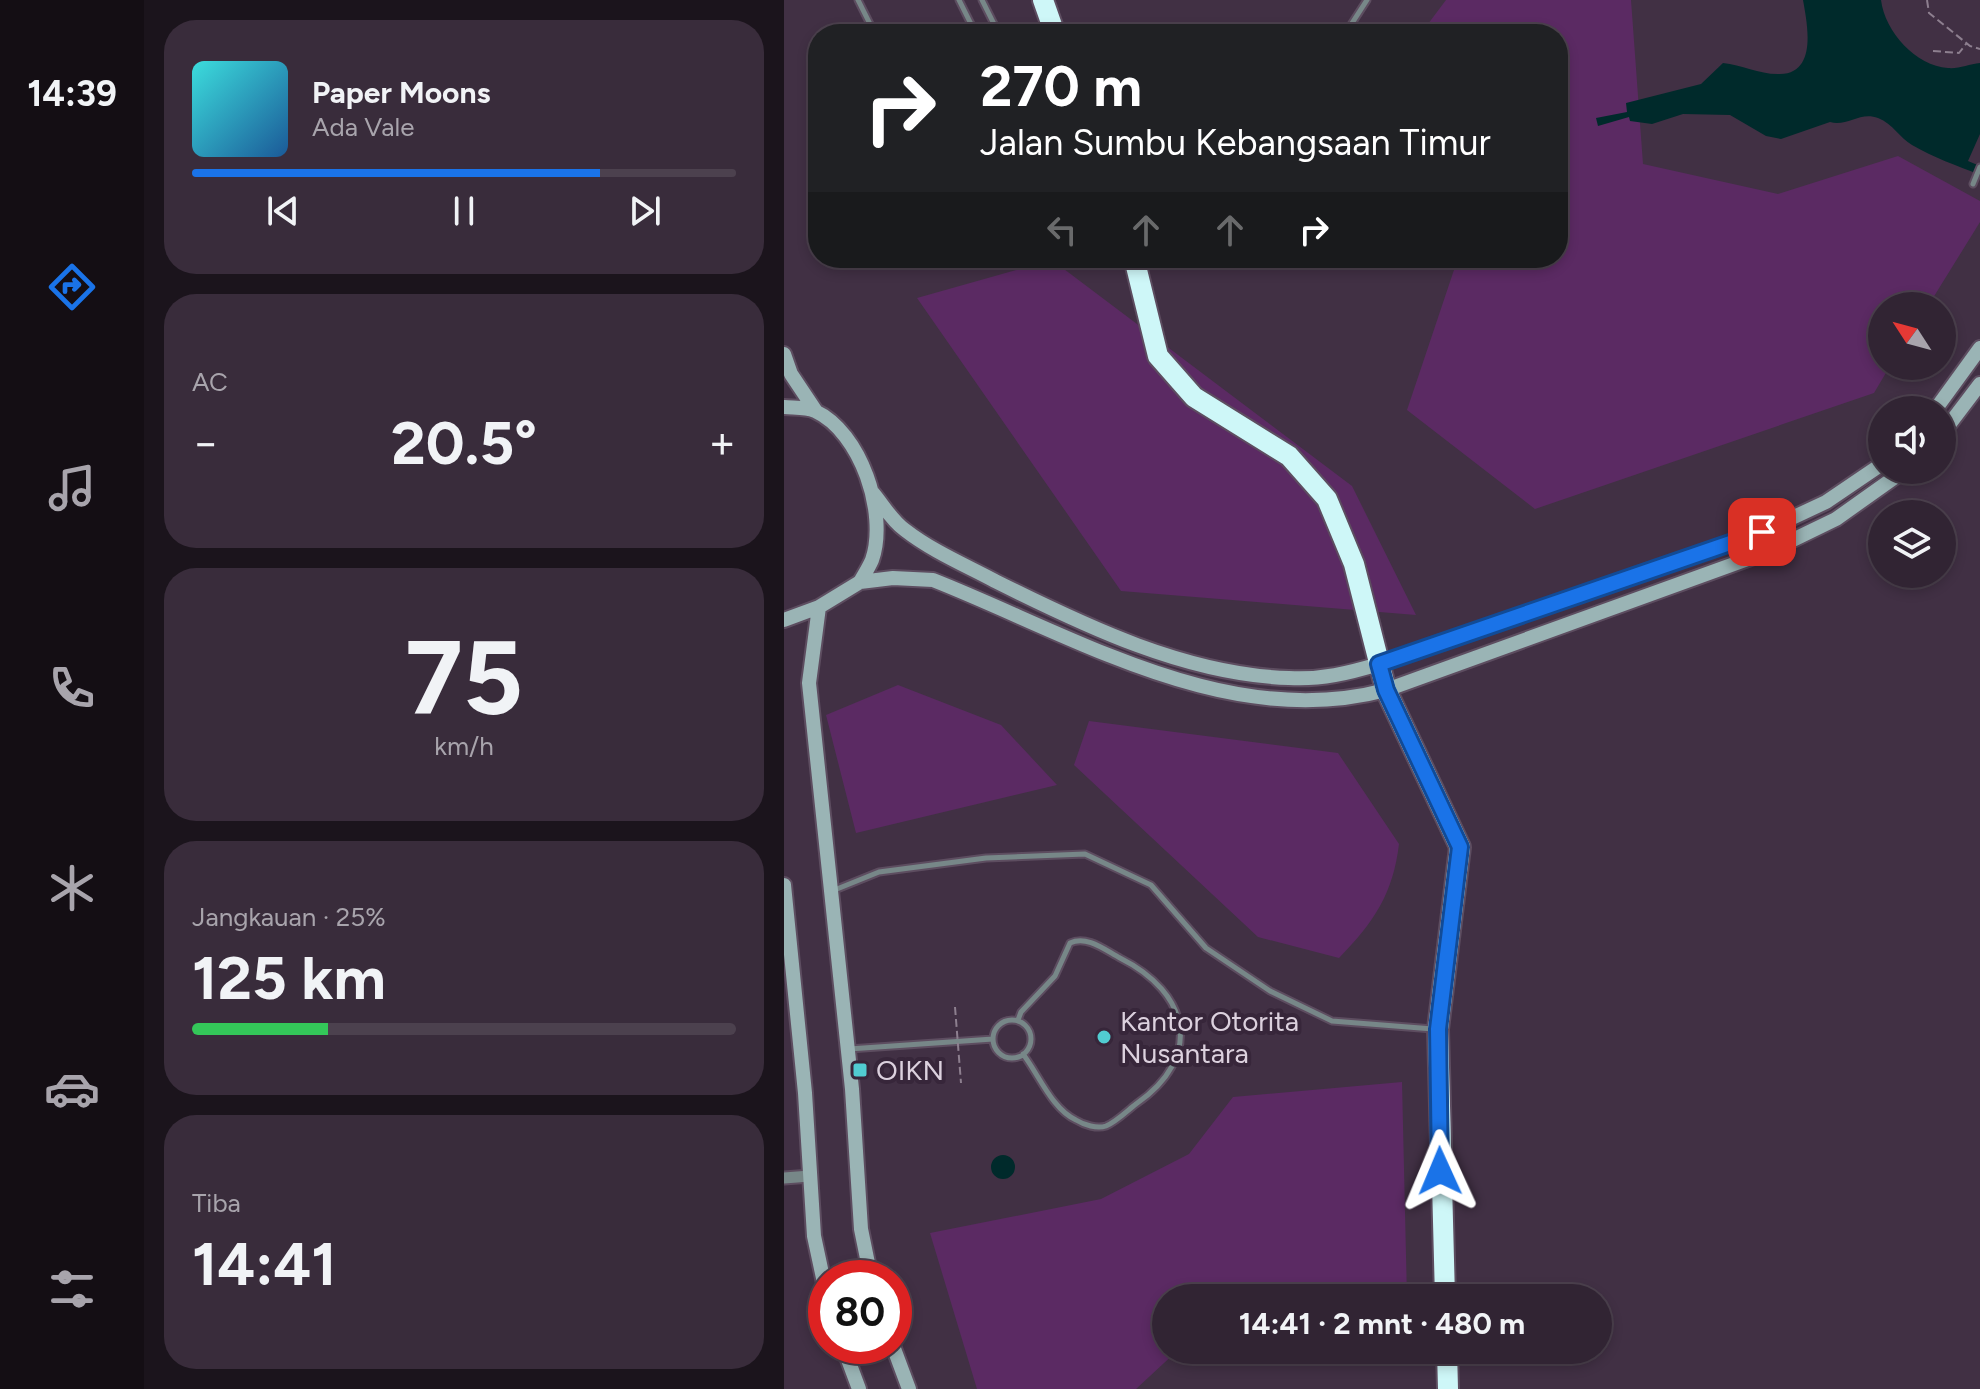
<!DOCTYPE html>
<html lang="id">
<meta charset="utf-8">
<style>
:root{--surface:#312433;--page:#392c3b;--text:#f1f3f6;--muted:#a8a4ac;--line:#4c414e;--accent:#1a73e8}
body{margin:0;font-family:Figtree,sans-serif;background:var(--page);color:var(--text);height:100vh;display:flex;flex-direction:column;font-size:30px;white-space:nowrap}
*{box-sizing:border-box;margin:0}
p{font-size:26px;color:var(--muted)}
.icon{flex:none;width:44px;height:44px;fill:none;stroke:currentColor;stroke-width:2;stroke-linecap:round;stroke-linejoin:round}
.map{position:relative;flex:1;overflow:hidden}
.details{display:flex;flex-direction:column;gap:20px;padding:20px;background:#1b141c;width:640px}
.details>*{flex:none}
.guide{position:absolute;left:24px;top:24px;width:760px;height:244px;border-radius:32px;box-shadow:0 4px 12px #0003,0 0 0 2px var(--line);background:#202124;color:#fff;overflow:hidden}
.needle{width:52px;rotate:306deg}
.controls{position:absolute;left:1084px;top:292px;display:grid;gap:16px}
.controls a{display:grid;place-items:center;width:88px;height:88px;border-radius:50%;background:var(--surface);box-shadow:0 4px 12px #0003,0 0 0 2px var(--line);font-size:40px}
.speed{position:absolute;left:24px;top:1260px;display:flex;gap:16px;font-size:40px;font-weight:700;text-align:center}
.speed>*{display:grid;place-content:center;width:104px;height:104px;border-radius:50%;background:var(--surface);box-shadow:0 4px 12px #0003,0 0 0 2px var(--line);line-height:1}
.speed .limit{border:12px solid #d22;background:#fff;color:#111}
.pin{position:absolute;display:grid;place-items:center;width:68px;height:68px;color:#fff;margin:-34px;border-radius:16px;box-shadow:0 4px 12px #0006}
.me{position:absolute;width:88px;margin:-44px;rotate:359deg;stroke-linejoin:round;filter:drop-shadow(0 0 6px #0008)}
.turn{display:flex;align-items:center;gap:28px;height:168px;padding:0 40px;font-size:36px}
.turn .icon{width:104px;height:104px;stroke-width:2.5}
.turn b{display:block;font-size:56px;line-height:68px}
.lanes{display:flex;align-items:center;height:76px;padding:0 40px;background:#0003;justify-content:center;gap:40px;direction:ltr}
.lanes .off{opacity:.35}
.big{font-size:60px;font-weight:700;line-height:1.1}
.details .card{flex:1;display:flex;flex-direction:column;justify-content:center;gap:12px;min-width:0;padding:0 28px;border-radius:32px;background:var(--page)}
.details .dial{align-items:center;gap:0}
.dial b{font-size:104px;line-height:1}
.song{display:flex;align-items:center;gap:24px}
.cover{width:96px;height:96px;border-radius:12px;background:linear-gradient(135deg,hsl(180 70% 55%),hsl(210 70% 35%))}
.played{height:8px;border-radius:4px;background:linear-gradient(90deg,var(--accent) 75%,var(--line) 75%)}
.keys{display:flex;justify-content:space-around;direction:ltr}
.heat{display:flex;justify-content:space-between;align-items:center;font-size:44px;direction:ltr}
.charge{height:12px;border-radius:6px;background:linear-gradient(90deg,#34c759 25%,var(--line) 0)}
.trip{position:absolute;left:368px;top:1284px;width:460px;height:80px;border-radius:40px;background:var(--surface);box-shadow:0 4px 12px #0003,0 0 0 2px var(--line);font-weight:700;line-height:80px;text-align:center}
main{display:flex;flex:1;min-height:0}
.dock{display:flex;flex-direction:column;width:144px;justify-content:space-around;align-items:center;background:#140e14;color:var(--muted)}
.dock .icon{width:56px;height:56px}
.dock .selected{color:var(--accent)}
.dock b{font-size:36px;color:var(--text)}
.map>svg:first-child{display:block}
.green{fill:#5b2a63}
.water{fill:#002a2b}
.lines{fill:none;stroke-linecap:round;stroke-linejoin:round}
.lane-casing{stroke:#5d4d60;stroke-width:9}
.street-casing{stroke:#5d4d60;stroke-width:15}
.secondary-casing{stroke:#5d4d60;stroke-width:18}
.highway-casing{stroke:#5d4d60;stroke-width:24}
.path{stroke:#8d7f8f;stroke-width:2;stroke-dasharray:8 4;stroke-linecap:butt}
.lane{stroke:#778788;stroke-width:5}
.street{stroke:#778788;stroke-width:11}
.secondary{stroke:#9ab4b5;stroke-width:14}
.highway{stroke:#cef7f8;stroke-width:20}
.path-bridge{stroke:#8d7f8f;stroke-width:2;stroke-dasharray:8 4;stroke-linecap:butt}
.route-casing{stroke:#114b97;stroke-width:20}
.route{stroke:#1a73e8;stroke-width:14}
.poi-dot{fill:#51ccd1;stroke:#37263a;stroke-width:3}
.labels{text-anchor:middle;stroke-width:8;stroke-linejoin:round;paint-order:stroke}
.poi-label{font-size:28px;fill:#dcd1de;stroke:#37263a;text-anchor:start}
</style>
<main>
<nav class="dock">
<b>14:39</b>
<svg class="icon selected" aria-label="directions" viewBox="0 0 24 24"><path d="M12 3l9 9-9 9-9-9zM9 14v-3h6M13 9l2 2-2 2"/></svg>
<svg class="icon" aria-label="music" viewBox="0 0 24 24"><path d="M9 18V5l10-2v13"/><circle cx="6" cy="18" r="3"/><circle cx="16" cy="16" r="3"/></svg>
<svg class="icon" aria-label="phone" viewBox="0 0 24 24"><path d="M5 4h4l2 5-3 2q2 4 5 5l2-3 5 2v4C11 20 4 13 5 4z"/></svg>
<svg class="icon" aria-label="climate" viewBox="0 0 24 24"><path d="M12 3v18M4 7l16 10M4 17L20 7"/></svg>
<svg class="icon" aria-label="car" viewBox="0 0 24 24"><path d="M5 17H2v-5l4-1 3-4h7l3 4 3 1v5h-3M9 17h6M6 11h13"/><circle cx="7" cy="17" r="2"/><circle cx="17" cy="17" r="2"/></svg>
<svg class="icon" aria-label="filters" viewBox="0 0 24 24"><path d="M4 7h16M4 17h16"/><circle cx="9" cy="7" r="2"/><circle cx="15" cy="17" r="2"/></svg>
</nav>
<section class="details">
<div class="card">
<div class="song"><i class="cover"></i><div><b>Paper Moons</b><p>Ada Vale</p></div></div>
<div class="played"></div>
<div class="keys"><svg class="icon" aria-label="previous" viewBox="0 0 24 24"><path d="M18 5L8 12l10 7zM5 5v14"/></svg><svg class="icon" aria-label="pause" viewBox="0 0 24 24"><path d="M8 5v14M16 5v14"/></svg><svg class="icon" aria-label="next" viewBox="0 0 24 24"><path d="M6 5l10 7-10 7zM19 5v14"/></svg></div>
</div>
<div class="card"><p>AC</p>
<div class="heat"><a>−</a><b class="big">20.5°</b><a>+</a></div>
</div>
<div class="card dial"><b>75</b><p>km/h</p></div>
<div class="card"><p>Jangkauan · 25%</p><b class="big">125 km</b><div class="charge"></div></div>
<div class="card"><p>Tiba</p><b class="big">14:41</b></div>
</section>
<div class="map">
<svg width="1196" height="1389" viewBox="0 0 1196 1389">
<rect width="100%" height="100%" fill="#413044"/>
<path class="green" d="M662 0H847L859 164 994 194 1114 156 1196 201V222L1144 306H1098V366H1106L1090 393 751 509 623 410 674 258H774V34H645L644 24Z
M268 260 568 486 632 615 337 591 133 298Z
M114 685 217 725 273 785 72 833 42 715Z
M305 721 554 753 615 844C609 894 590 922 555 958L474 937 290 765Z
M618 1082 623 1298H522L465 1285 451 1298H382V1350H394L352 1389H193L146 1233 317 1199 405 1154 449 1097Z"/>
<path class="water" d="M1019 0H1097C1101 32 1132 66 1164 68 1175 69 1185 64 1196 63V134L1184 161 1196 166V175C1172 165 1150 158 1128 145 1116 138 1109 124 1094 118 1076 111 1063 127 1046 122L997 139 982 136 946 115 899 114 868 124 846 121 845 117 814 126 812 118 843 112 842 103 917 84 939 63C958 65 977 75 996 74 1034 73 1023 23 1019 0Z
M207 1167a12 12 0 1 1 24 0a12 12 0 1 1-24 0Z"/>
<g class="lines">
<g class="lane-casing">
<path id="lane" d="M74 0 91 34
M175 0 192 34
M198 0 215 34
M561 34 583 0
M1189 184 1196 167
M48 891 95 872 202 858 301 854 367 885 422 948 486 991 548 1021 649 1029
M234 1020 237 1012 271 976 286 943C303 935 321 950 336 958 406 993 420 1057 352 1104 343 1111 332 1122 322 1126 313 1129 300 1125 292 1120 268 1109 255 1075 239 1054
M209 1039a19 19 0 1 1 38 0a19 19 0 1 1-38 0Z
M65 1049 209 1039"/>
</g>
<g class="street-casing">
<path id="street" d="M0 1178 26 1176"/>
</g>
<g class="secondary-casing">
<path id="secondary" d="M0 354 7 374 31 410
M0 407C9 408 23 407 31 411 77 432 104 514 88 560 85 567 80 575 76 582
M1151 410 1196 348
M1158 434 1196 384
M89 493C99 505 108 521 121 530 148 551 181 565 211 581 301 626 403 675 505 678 537 680 565 673 595 664L978 532 1042 502 1098 464
M35 607 25 683 68 1089 77 1229 87 1278
M0 620 35 607 76 582 109 578 149 580C291 636 444 732 602 690L986 551 1052 519 1121 470
M0 885 21 1093 30 1236 42 1292
M59 1346 75 1389
M109 1346 125 1389"/>
</g>
<g class="highway-casing">
<path id="highway" d="M259 0 271 34
M350 258 374 356 410 397 505 456 543 499 570 564 602 690 676 847 654 1029 661 1298
M663 1350 664 1389"/>
</g>
<path class="path" d="M1143 0 1145 13 1186 46 1196 49
M1149 51 1175 53 1182 44"/>
<use href="#lane" class="lane"/>
<use href="#street" class="street"/>
<use href="#secondary" class="secondary"/>
<use href="#highway" class="highway"/>
<path class="path-bridge" d="M171 1007 177 1083"/>
</g>
<g class="lines">
<g class="route-casing">
<path id="route" d="M656 1171 654 1029 676 847 602 690 595 664 978 532"/>
</g>
<use href="#route" class="route"/>
</g>
<g class="poi-dot">
<circle cx="320" cy="1037" r="8"/>
<rect x="68" y="1062" width="16" height="16" rx="4"/>
</g>
<g class="labels">
<g class="poi-label">
<text x="336" y="1031">Kantor Otorita<tspan x="336" dy="32">Nusantara</tspan></text>
<text x="92" y="1080">OIKN</text>
</g>
</g>
</svg>
<div class="controls">
<a><svg class="needle" viewBox="-14 -14 28 28"><path d="M0-13l5 13h-10z" fill="#e53935"/><path d="M0 13l5-13h-10z" fill="#a8a4ac"/></svg></a>
<a><svg class="icon" aria-label="sound" viewBox="0 0 24 24"><path d="M4 9h4l5-4v14l-5-4H4zM17 9q2 3 0 6"/></svg></a>
<a><svg class="icon" aria-label="layers" viewBox="0 0 24 24"><path d="M12 4l9 5-9 5-9-5zM3 14l9 5 9-5"/></svg></a>
</div>
<div class="speed"><div class="limit">80</div></div>
<div class="pin" style="left:978px;top:532px;background:#d93025"><svg class="icon" aria-label="arrive" viewBox="0 0 24 24"><path d="M6 21V4h12l-3 4 3 4H6"/></svg></div>
<svg class="me" style="left:656px;top:1171px" viewBox="-20 -20 40 40"><path d="M0-17L14 15 0 8-14 15z" fill="#1a73e8" stroke="#fff" stroke-width="4"/></svg>
<div class="trip">14:41 · 2 mnt · 480 m</div>
<div class="guide">
<div class="turn"><svg class="icon" aria-label="right" viewBox="0 0 24 24"><path d="M7 20v-9h11M14 6l5 5-5 5"/></svg><div><b>270 m</b>Jalan Sumbu Kebangsaan Timur</div></div>
<div class="lanes"><svg class="icon off" aria-label="left" viewBox="0 0 24 24"><path d="M17 20v-9H6M10 6l-5 5 5 5"/></svg><svg class="icon off" aria-label="ahead" viewBox="0 0 24 24"><path d="M12 20V5M6 11l6-6 6 6"/></svg><svg class="icon off" aria-label="ahead" viewBox="0 0 24 24"><path d="M12 20V5M6 11l6-6 6 6"/></svg><svg class="icon" aria-label="right" viewBox="0 0 24 24"><path d="M7 20v-9h11M14 6l5 5-5 5"/></svg></div>
</div>
</div>
</main>
